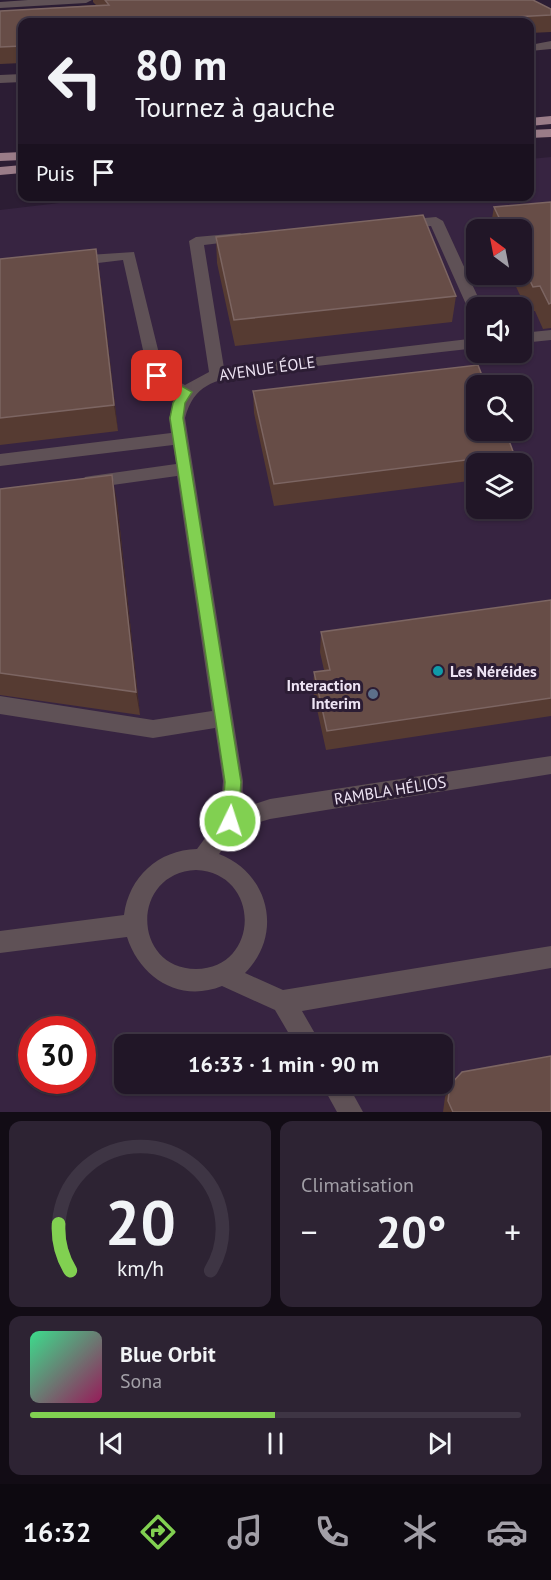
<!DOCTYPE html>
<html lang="fr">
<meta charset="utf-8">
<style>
:root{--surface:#211627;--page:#2d2333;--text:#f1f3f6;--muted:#a29fa7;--line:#3e3544;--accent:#81d051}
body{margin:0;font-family:"PT Sans",sans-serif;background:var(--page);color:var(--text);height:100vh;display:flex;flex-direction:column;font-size:22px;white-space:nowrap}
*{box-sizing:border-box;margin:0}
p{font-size:20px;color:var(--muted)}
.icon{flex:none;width:33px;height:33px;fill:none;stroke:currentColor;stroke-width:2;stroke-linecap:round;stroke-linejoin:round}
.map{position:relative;height:1112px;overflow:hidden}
.drawer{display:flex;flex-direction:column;gap:9px;padding:9px;background:#120c15;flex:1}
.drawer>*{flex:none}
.hud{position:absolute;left:18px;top:18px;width:516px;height:183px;border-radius:12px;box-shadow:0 2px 4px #0004,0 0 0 2px var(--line);background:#211627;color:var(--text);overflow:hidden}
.needle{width:39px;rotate:328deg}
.controls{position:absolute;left:466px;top:219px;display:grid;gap:12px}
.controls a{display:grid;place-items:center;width:66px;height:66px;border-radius:12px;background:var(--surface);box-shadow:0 2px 4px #0004,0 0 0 2px var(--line);font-size:30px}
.speed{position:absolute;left:18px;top:1016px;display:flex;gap:12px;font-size:30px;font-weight:700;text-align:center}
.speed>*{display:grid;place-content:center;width:78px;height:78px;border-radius:50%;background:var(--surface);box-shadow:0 2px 4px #0004,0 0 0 2px var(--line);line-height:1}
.speed .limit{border:9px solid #d22;background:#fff;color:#111}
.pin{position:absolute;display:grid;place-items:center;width:51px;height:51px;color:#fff;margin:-26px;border-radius:12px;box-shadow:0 3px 9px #0006}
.me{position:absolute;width:66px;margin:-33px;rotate:4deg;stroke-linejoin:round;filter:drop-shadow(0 0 4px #0008)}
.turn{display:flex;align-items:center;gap:21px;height:126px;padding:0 18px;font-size:27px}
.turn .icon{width:78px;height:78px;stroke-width:2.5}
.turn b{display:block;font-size:42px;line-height:51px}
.then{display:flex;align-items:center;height:57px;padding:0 18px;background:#0003;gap:12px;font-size:22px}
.big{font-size:45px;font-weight:700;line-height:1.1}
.drawer .widget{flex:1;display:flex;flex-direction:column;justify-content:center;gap:9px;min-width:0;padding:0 21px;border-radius:12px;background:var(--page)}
.drawer .dial{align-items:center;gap:0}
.dial svg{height:156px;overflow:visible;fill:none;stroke:var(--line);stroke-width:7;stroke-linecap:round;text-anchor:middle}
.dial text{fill:var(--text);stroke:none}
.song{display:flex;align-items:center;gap:18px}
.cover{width:72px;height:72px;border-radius:9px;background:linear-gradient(135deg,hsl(150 70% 55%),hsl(330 70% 35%))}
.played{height:6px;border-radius:3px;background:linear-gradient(90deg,var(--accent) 50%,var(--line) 50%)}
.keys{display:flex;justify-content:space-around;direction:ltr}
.heat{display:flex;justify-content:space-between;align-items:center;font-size:33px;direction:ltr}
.drawer .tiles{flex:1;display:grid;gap:9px;grid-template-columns:1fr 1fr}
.widget:last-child{grid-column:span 2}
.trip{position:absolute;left:114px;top:1034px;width:339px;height:60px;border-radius:12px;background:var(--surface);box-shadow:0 2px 4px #0004,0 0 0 2px var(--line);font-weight:700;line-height:60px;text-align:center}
.dock{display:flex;height:96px;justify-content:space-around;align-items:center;background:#0d0910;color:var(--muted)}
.dock .icon{width:42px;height:42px}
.dock .selected{color:var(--accent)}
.dock b{font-size:27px;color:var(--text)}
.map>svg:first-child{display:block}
.built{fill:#372441;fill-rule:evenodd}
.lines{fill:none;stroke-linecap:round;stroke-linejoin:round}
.minor{fill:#5f5156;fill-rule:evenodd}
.major{fill:#9a7c88;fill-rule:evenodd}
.wall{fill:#563b32}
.shaded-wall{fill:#3f272a}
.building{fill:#674d47;stroke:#7c6562;stroke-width:1.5}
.route{fill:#81d051;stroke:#548735;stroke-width:1.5}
.culture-dot{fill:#0f9aa8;stroke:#2c1d34;stroke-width:2}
.service-dot{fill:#5c6f8a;stroke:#2c1d34;stroke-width:2}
.labels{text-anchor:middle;stroke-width:6;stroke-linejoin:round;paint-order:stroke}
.street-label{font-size:16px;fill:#eee4f4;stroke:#2c1d34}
.poi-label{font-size:16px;font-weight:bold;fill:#eee4f4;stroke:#2c1d34;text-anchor:start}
</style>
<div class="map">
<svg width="551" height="1112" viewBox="0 0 551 1112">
<rect width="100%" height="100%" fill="#2c1d34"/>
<path class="built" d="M551 157V1112H0V210L119 196H530V159ZM477 230H522V274H477ZM477 308H522V352H477ZM477 386H522V430H477ZM477 464H522V508H477ZM32 1029H82V1080H32ZM124 1044H442V1083H124Z"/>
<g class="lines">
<path class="minor" d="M28 0H92L86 3 0 8V2Z
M551 41V49L530 51V45Z
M22 74V82L0 83V75Z
M436 217 443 221 483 308H477V316L469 311 431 226 402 228 395 224 402 220Z
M240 233 247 237 245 240 204 245 224 368 477 338V348L245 374C214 381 194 384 185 418L243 781 242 808 270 799 551 756V774L270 819 237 829 219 854C269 873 284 934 245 973L283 990 551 946V968L302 1011 321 1044H295L275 1010 222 986C180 1003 140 978 127 937L0 953V931L124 915C129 877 158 850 197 849L220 818 223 781 215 728 153 738 0 714V696L153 720 212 711 177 476 91 488 85 487 82 482 85 477 91 476 176 464 173 445 0 466V454L171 433 169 418 178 395 149 377 123 260 73 266 66 261 73 256 134 252 164 374 185 385 209 372 189 241 196 237ZM196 870C262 873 260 969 196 969 132 969 130 873 196 870Z
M551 330V340L522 343V333Z
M321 1083H347L363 1112H337Z"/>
<path class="major" d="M551 116V124L530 126V118Z
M551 129V137L530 138V130Z
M22 152V160L0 161V153Z
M22 165V173L0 175V167Z"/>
</g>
<path class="wall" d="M93 0H533L551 9V32L530 33V22H22V63L0 64V11L96 5 93 2Z
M551 202V328L543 329 535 311 528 312 510 274H522V230H490L494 207Z
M216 237 456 296 452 322 235 346 217 263Z
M96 249 100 276 118 431 0 445V259Z
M253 391 514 454 512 464H477V480L274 506 254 413Z
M0 489 117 501 140 715 0 695Z
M551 600V716L326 750 313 691 314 672 324 670 320 652 321 632Z
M450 1085 551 1112H443L445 1097Z"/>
<path class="shaded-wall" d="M96 249 100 276 118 431 114 405Z
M112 475 117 501 140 715 136 692Z"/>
<path class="building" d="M105 0H533L551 9V15L417 22H22V46L0 47V11L109 5Z
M551 202V303L549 304 540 286 533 287 522 264V230H505L494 207Z
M423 215 456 296 234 320 216 237Z
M96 249 114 405 0 418V259Z
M478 365 486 386H477V430H505L514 454 274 484 253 391Z
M112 475 136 692 0 673V489Z
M551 600V698L327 731 314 672 330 670 321 632Z
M551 1056V1112H453L448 1101 450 1085 462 1072Z"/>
<path class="route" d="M157 372 192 392 185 403 183 418 241 782 238 821 236 827 230 829 225 827 222 821 225 782 170 418 173 403 179 393 153 379V374Z"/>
<circle class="culture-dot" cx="438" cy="671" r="6"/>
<circle class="service-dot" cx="373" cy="694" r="6"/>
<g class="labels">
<g class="street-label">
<text transform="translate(267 368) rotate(-8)" y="6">AVENUE ÉOLE</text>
<text transform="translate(390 790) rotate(-9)" y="6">RAMBLA HÉLIOS</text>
</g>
<g class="poi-label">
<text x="450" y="677">Les Néréides</text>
<text x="361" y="691" text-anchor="end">Interaction<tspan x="361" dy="18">Interim</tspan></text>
</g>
</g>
</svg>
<div class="controls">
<a><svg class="needle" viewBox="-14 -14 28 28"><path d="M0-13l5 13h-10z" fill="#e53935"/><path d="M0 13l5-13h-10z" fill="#a29fa7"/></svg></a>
<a><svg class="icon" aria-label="sound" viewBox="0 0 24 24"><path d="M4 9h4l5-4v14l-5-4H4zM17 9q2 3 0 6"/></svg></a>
<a><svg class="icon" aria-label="search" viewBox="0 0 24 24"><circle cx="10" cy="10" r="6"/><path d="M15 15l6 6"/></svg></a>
<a><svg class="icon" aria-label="layers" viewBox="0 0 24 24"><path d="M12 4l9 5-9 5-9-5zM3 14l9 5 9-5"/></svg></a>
</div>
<div class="speed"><div class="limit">30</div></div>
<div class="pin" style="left:157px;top:376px;background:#d93025"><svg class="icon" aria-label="arrive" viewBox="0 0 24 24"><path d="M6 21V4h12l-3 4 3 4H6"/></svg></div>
<svg class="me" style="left:230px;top:821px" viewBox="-20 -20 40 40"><circle r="17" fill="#81d051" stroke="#fff" stroke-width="3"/><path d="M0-11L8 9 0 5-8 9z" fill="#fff"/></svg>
<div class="trip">16:33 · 1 min · 90 m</div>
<div class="hud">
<div class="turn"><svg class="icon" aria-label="left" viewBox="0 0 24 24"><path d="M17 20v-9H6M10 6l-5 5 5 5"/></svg><div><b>80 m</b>Tournez à gauche</div></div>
<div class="then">Puis<svg class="icon" aria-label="arrive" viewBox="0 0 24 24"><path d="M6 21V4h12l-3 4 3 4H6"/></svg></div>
</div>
</div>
<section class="drawer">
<div class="tiles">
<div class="widget dial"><svg viewBox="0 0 100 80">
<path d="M14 69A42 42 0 1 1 86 69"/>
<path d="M14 69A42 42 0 0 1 8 45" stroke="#81d051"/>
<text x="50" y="56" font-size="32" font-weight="700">20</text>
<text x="50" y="72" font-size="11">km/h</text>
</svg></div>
<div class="widget"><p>Climatisation</p>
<div class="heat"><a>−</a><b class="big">20°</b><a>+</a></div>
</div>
<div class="widget">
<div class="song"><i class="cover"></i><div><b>Blue Orbit</b><p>Sona</p></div></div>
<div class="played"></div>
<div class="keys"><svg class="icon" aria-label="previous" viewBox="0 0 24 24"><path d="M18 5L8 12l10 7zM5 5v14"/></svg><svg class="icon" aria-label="pause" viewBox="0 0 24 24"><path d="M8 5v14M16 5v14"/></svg><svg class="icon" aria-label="next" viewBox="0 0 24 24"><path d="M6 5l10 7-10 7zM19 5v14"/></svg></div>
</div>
</div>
</section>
<nav class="dock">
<b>16:32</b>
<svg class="icon selected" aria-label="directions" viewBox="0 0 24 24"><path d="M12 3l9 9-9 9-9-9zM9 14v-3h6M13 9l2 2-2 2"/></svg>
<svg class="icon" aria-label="music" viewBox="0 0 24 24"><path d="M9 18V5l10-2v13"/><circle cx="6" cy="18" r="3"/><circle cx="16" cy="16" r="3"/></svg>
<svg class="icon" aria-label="phone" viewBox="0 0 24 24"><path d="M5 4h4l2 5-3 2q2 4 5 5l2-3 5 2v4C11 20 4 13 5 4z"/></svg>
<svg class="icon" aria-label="climate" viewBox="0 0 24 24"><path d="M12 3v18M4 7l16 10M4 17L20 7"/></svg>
<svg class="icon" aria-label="car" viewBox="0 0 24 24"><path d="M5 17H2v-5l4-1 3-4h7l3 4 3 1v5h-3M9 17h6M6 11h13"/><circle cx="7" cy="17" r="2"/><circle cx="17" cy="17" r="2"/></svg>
</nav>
